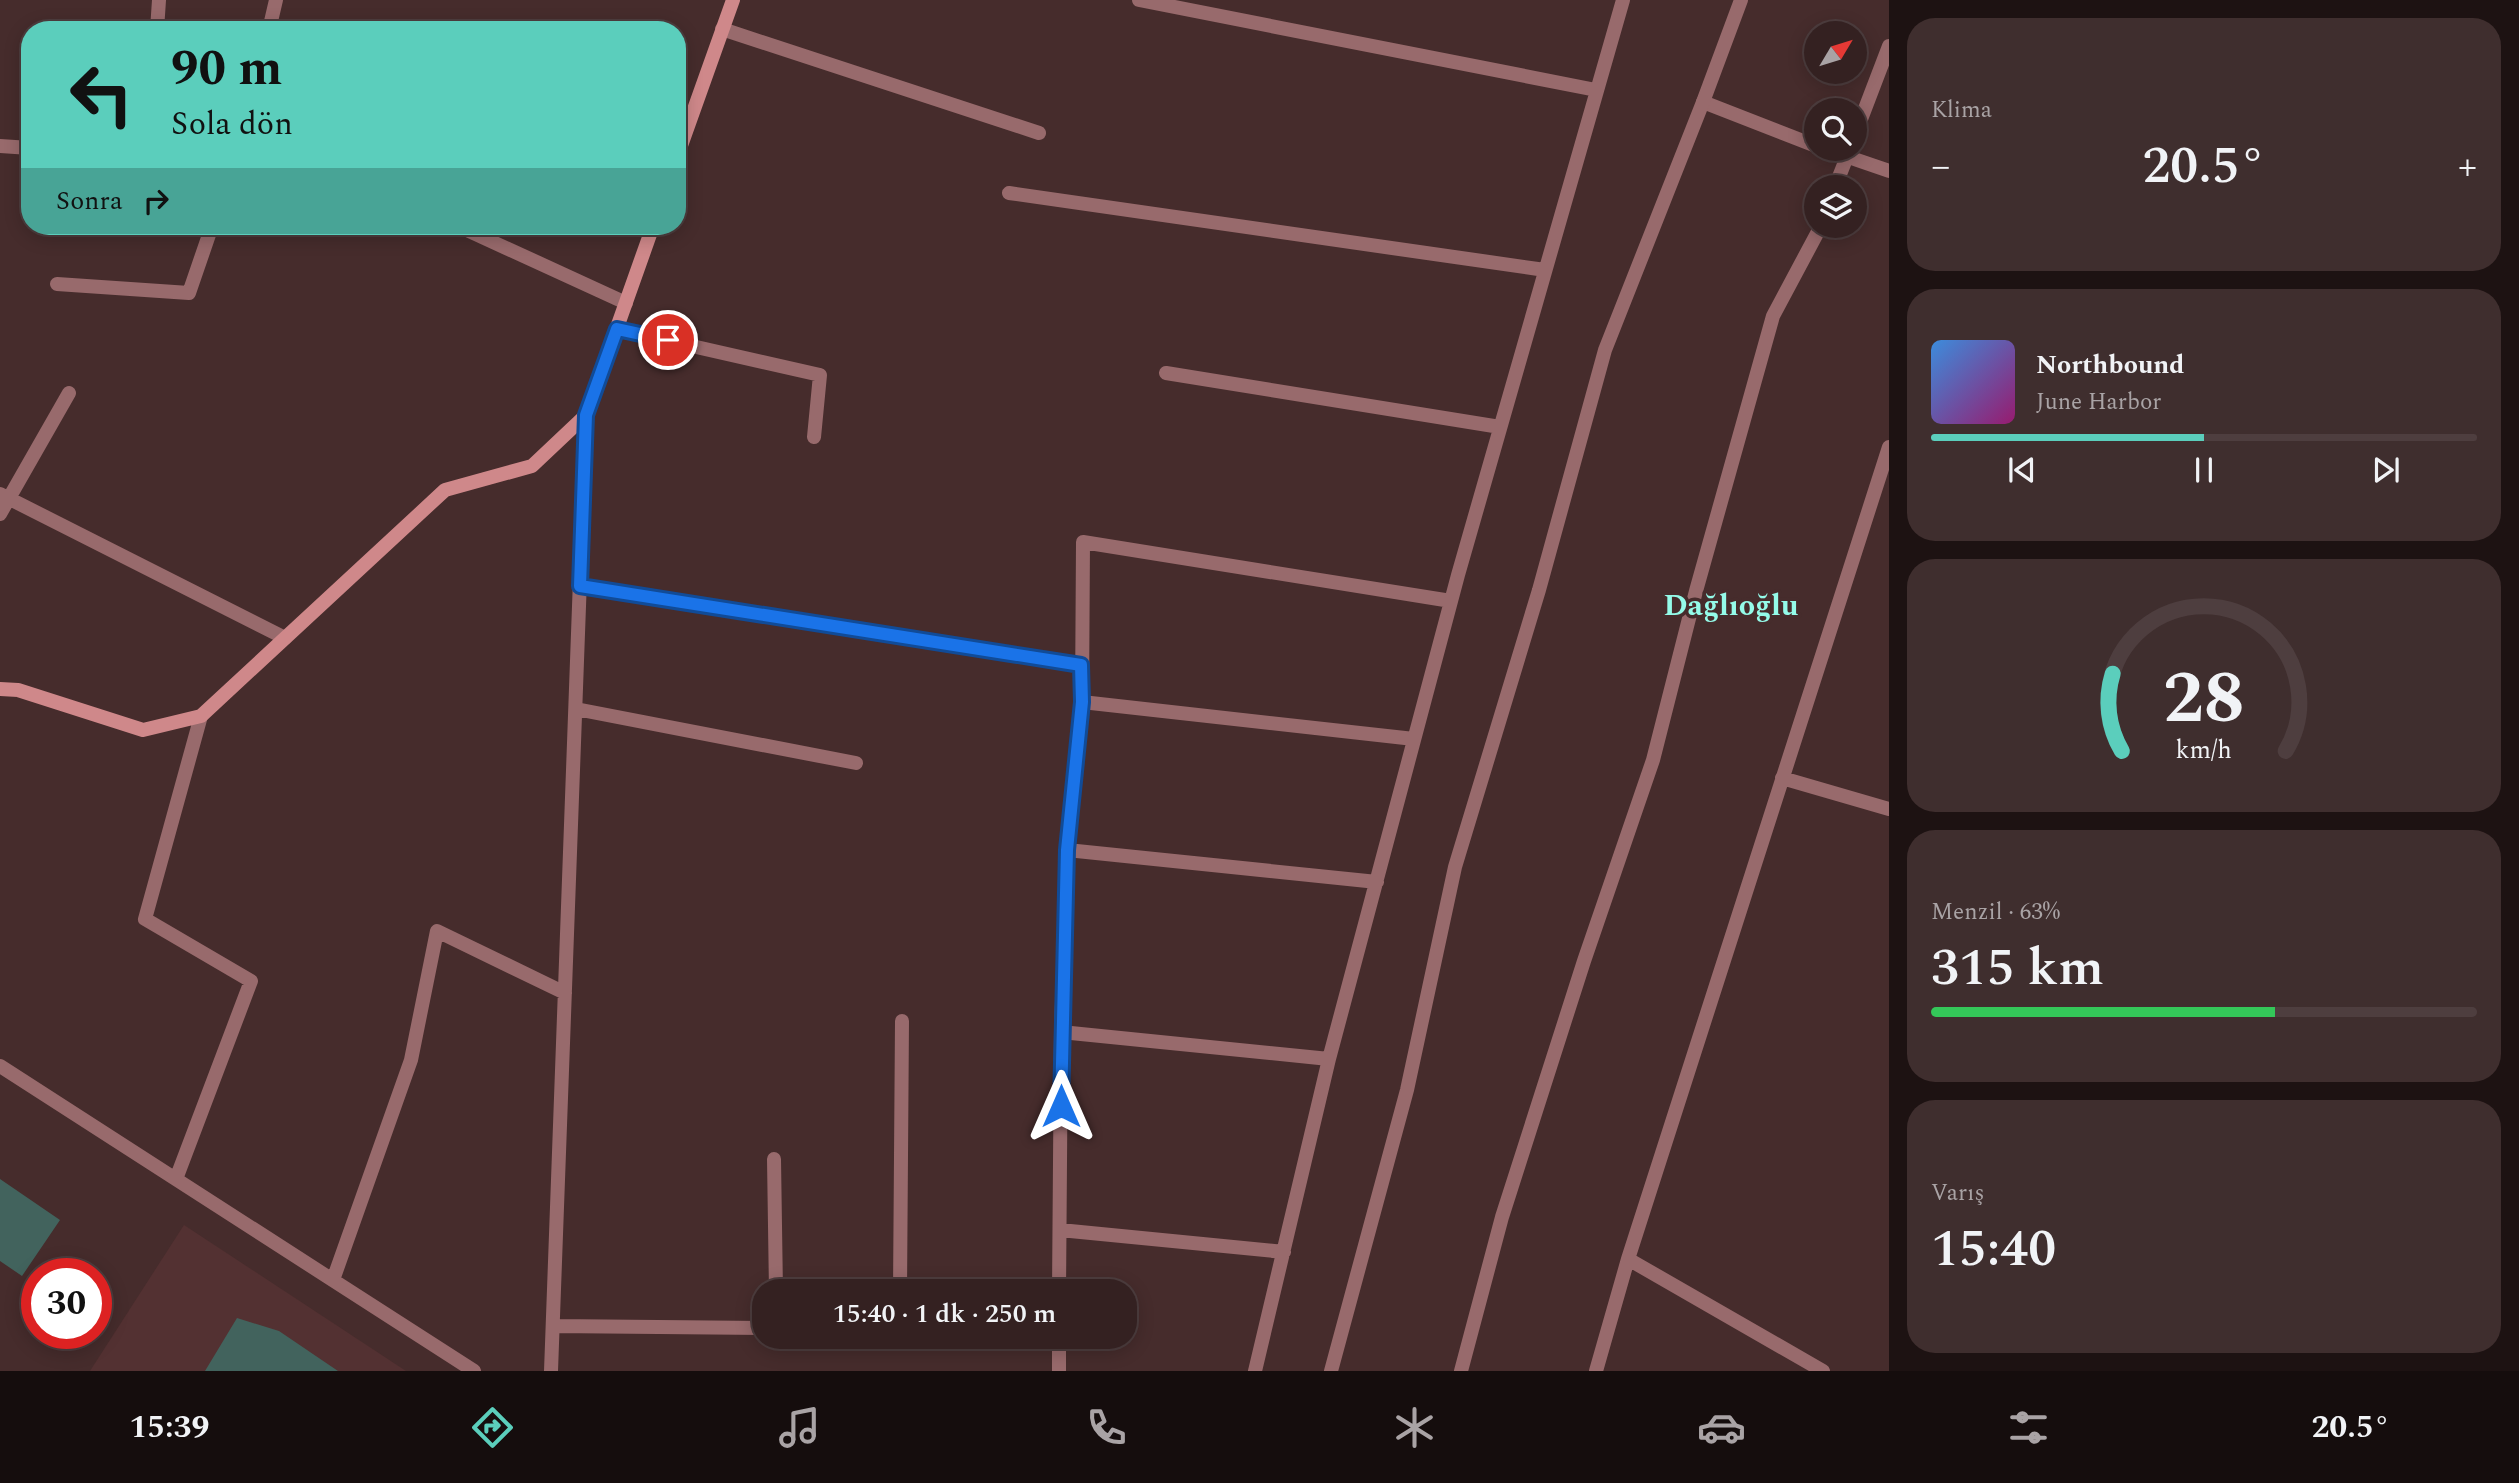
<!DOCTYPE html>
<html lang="tr">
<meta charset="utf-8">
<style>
:root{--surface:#342121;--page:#3f2e2e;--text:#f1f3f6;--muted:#a9a3a5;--line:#4e3e3f;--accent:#5bcebc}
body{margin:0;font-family:Spectral,serif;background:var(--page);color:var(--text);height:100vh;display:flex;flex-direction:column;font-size:26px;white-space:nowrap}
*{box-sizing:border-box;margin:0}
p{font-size:23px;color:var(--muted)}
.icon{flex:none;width:38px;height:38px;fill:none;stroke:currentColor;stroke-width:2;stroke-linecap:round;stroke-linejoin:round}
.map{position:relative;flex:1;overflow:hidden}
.side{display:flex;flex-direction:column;gap:18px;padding:18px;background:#1d1212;width:630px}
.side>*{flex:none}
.top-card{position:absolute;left:21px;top:21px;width:665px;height:214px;border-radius:28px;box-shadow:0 4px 18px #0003,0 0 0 2px var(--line);background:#5bcebc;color:#111;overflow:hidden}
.needle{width:46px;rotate:52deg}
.buttons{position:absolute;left:1804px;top:21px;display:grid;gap:14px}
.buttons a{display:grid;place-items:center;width:63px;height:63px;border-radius:50%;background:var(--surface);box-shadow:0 4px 18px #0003,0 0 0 2px var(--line);font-size:35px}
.speed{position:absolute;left:21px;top:1258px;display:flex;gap:14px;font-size:35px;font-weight:700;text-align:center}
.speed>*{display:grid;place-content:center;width:91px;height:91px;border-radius:50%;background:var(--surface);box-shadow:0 4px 18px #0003,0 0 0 2px var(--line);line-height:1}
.speed .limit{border:10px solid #d22;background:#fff;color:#111}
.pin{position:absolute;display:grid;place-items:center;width:60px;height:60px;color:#fff;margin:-30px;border:4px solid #fff;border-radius:50%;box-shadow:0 2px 7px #0007}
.me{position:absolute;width:77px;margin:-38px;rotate:0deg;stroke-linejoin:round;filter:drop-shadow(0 0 5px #0008)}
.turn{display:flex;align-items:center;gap:24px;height:147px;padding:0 35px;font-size:32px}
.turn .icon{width:91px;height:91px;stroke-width:2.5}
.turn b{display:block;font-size:49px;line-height:60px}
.then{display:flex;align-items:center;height:66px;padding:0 35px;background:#0003;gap:14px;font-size:26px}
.big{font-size:52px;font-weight:600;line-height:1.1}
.side .widget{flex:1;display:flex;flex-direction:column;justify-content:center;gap:10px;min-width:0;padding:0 24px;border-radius:28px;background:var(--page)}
.side .dial{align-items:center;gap:0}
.dial svg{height:182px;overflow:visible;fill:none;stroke:var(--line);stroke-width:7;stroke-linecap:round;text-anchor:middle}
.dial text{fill:var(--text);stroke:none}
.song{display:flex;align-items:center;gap:21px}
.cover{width:84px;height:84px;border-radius:10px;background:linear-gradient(135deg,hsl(210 70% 55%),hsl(320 70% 35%))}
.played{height:7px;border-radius:4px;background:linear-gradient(90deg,var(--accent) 50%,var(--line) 50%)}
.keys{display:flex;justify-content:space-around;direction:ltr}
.heat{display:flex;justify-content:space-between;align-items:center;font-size:38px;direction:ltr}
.charge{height:10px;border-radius:5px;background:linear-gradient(90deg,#34c759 63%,var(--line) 0)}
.trip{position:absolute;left:752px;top:1279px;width:385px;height:70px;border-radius:28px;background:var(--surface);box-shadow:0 4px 18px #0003,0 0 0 2px var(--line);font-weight:600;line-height:70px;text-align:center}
.tabs{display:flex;height:112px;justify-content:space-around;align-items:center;background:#150d0d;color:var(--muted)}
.tabs .icon{width:49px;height:49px}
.tabs .current{color:var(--accent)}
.tabs b{font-size:32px;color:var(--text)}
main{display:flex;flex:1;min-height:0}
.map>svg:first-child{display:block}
.built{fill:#533132}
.building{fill:#42635d}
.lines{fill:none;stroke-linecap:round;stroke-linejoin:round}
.lane{stroke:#986a6c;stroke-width:14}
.street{stroke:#986a6c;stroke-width:14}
.secondary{stroke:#cf888a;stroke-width:14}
.route-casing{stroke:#114b97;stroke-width:18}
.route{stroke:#1a73e8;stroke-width:12}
.labels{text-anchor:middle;stroke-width:7;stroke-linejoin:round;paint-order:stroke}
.district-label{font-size:30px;font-weight:bold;fill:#94fbe9;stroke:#462c2c}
</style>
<main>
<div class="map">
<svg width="1889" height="1371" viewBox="0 0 1889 1371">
<rect width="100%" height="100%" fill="#462c2c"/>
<path class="built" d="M184 1225 406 1371H90Z"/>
<path class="building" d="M0 1179 60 1220 22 1276 0 1261Z
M237 1318 279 1331 338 1371H205Z"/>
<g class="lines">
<path class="lane" d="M1703 102 1816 146
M1825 149 1889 171"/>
<path class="street" d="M1139 0 1596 90
M722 29 1039 133
M157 30 159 0
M269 30 276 0
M1855 135 1889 46
M0 146 30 148
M1835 187 1850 149
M1009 193 1545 270
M458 226 626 303
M57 284 189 293 212 226
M617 329 820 375 814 437
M1166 373 1500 427
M0 494 285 638
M0 514 69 393
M580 586 1081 665
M1082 702 1414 739
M576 709 856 763
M1782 778 1889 809
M1067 850 1377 882
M1061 1032 1329 1059
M0 1066 474 1371
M774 1159 776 1292
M176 1179 251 981 145 919 201 716
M1060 1230 1284 1252
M1628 1259 1823 1371
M333 1280 411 1060 437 931 565 993
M900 1292 902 1021
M1059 1292 1061 1032 1067 850 1082 702 1083 542 1451 601
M553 1326 765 1328
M551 1371 586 415
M1059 1371V1337
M1255 1371 1329 1059 1458 575 1623 0
M1331 1371 1407 1090 1455 867 1539 590 1605 350 1703 102 1741 0
M1461 1371 1502 1217 1584 961 1653 760 1696 591 1773 316 1821 226
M1596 1371 1628 1259 1889 447"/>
<path class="secondary" d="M677 157 733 0
M0 689 18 690 143 730 201 716 445 490 532 466 586 415 653 226"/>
</g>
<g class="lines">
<g class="route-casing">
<path id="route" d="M668 340 617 329 586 415 580 586 1081 665 1082 702 1067 850 1061 1106"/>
</g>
<use href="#route" class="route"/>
</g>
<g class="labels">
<g class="district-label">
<text x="1731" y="615">Dağlıoğlu</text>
</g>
</g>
</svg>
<div class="buttons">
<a><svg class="needle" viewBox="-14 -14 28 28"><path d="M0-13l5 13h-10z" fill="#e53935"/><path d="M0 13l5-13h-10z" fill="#a9a3a5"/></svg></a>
<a><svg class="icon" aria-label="search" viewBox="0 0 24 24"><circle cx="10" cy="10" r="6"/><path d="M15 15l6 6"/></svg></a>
<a><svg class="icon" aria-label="layers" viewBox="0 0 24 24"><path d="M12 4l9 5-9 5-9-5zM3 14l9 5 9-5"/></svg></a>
</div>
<div class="speed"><div class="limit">30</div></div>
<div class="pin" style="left:668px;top:340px;background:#d93025"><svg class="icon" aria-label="arrive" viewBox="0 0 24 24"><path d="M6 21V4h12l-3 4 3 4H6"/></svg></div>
<svg class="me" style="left:1061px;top:1106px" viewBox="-20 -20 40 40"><path d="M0-17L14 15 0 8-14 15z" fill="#1a73e8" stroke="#fff" stroke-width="4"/></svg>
<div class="trip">15:40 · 1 dk · 250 m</div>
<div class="top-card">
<div class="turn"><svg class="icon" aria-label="left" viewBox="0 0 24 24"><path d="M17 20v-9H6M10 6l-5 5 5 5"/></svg><div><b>90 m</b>Sola dön</div></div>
<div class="then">Sonra<svg class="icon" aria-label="right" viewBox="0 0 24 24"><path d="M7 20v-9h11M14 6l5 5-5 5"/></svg></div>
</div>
</div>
<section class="side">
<div class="widget"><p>Klima</p>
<div class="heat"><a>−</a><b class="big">20.5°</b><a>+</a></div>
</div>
<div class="widget">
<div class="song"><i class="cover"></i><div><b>Northbound</b><p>June Harbor</p></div></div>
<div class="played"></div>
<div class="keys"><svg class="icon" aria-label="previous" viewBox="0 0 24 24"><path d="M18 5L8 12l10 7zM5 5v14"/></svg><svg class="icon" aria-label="pause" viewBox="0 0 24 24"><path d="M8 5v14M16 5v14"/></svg><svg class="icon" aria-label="next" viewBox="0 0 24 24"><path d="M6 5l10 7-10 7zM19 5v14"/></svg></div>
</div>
<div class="widget dial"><svg viewBox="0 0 100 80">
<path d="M14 69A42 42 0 1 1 86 69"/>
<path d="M14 69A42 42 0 0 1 10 35" stroke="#5bcebc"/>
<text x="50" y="56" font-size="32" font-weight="700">28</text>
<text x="50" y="72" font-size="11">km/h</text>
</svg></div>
<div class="widget"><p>Menzil · 63%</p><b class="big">315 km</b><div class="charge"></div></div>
<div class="widget"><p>Varış</p><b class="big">15:40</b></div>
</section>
</main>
<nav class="tabs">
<b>15:39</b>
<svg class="icon current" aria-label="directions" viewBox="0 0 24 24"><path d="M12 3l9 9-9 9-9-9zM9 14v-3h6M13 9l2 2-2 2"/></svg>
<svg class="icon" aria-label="music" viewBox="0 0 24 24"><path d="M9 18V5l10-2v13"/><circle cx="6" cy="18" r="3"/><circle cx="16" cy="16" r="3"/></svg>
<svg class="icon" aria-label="phone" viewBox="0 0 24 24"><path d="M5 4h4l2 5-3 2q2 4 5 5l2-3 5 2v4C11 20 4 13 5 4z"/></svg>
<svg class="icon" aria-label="climate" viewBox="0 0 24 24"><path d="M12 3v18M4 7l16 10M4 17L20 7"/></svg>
<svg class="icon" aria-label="car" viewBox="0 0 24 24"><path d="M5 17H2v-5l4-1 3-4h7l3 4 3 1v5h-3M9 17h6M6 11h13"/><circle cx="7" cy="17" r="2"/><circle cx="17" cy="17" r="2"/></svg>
<svg class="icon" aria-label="filters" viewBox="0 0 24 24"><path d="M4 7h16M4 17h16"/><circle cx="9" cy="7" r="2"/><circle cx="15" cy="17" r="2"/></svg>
<b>20.5°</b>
</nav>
